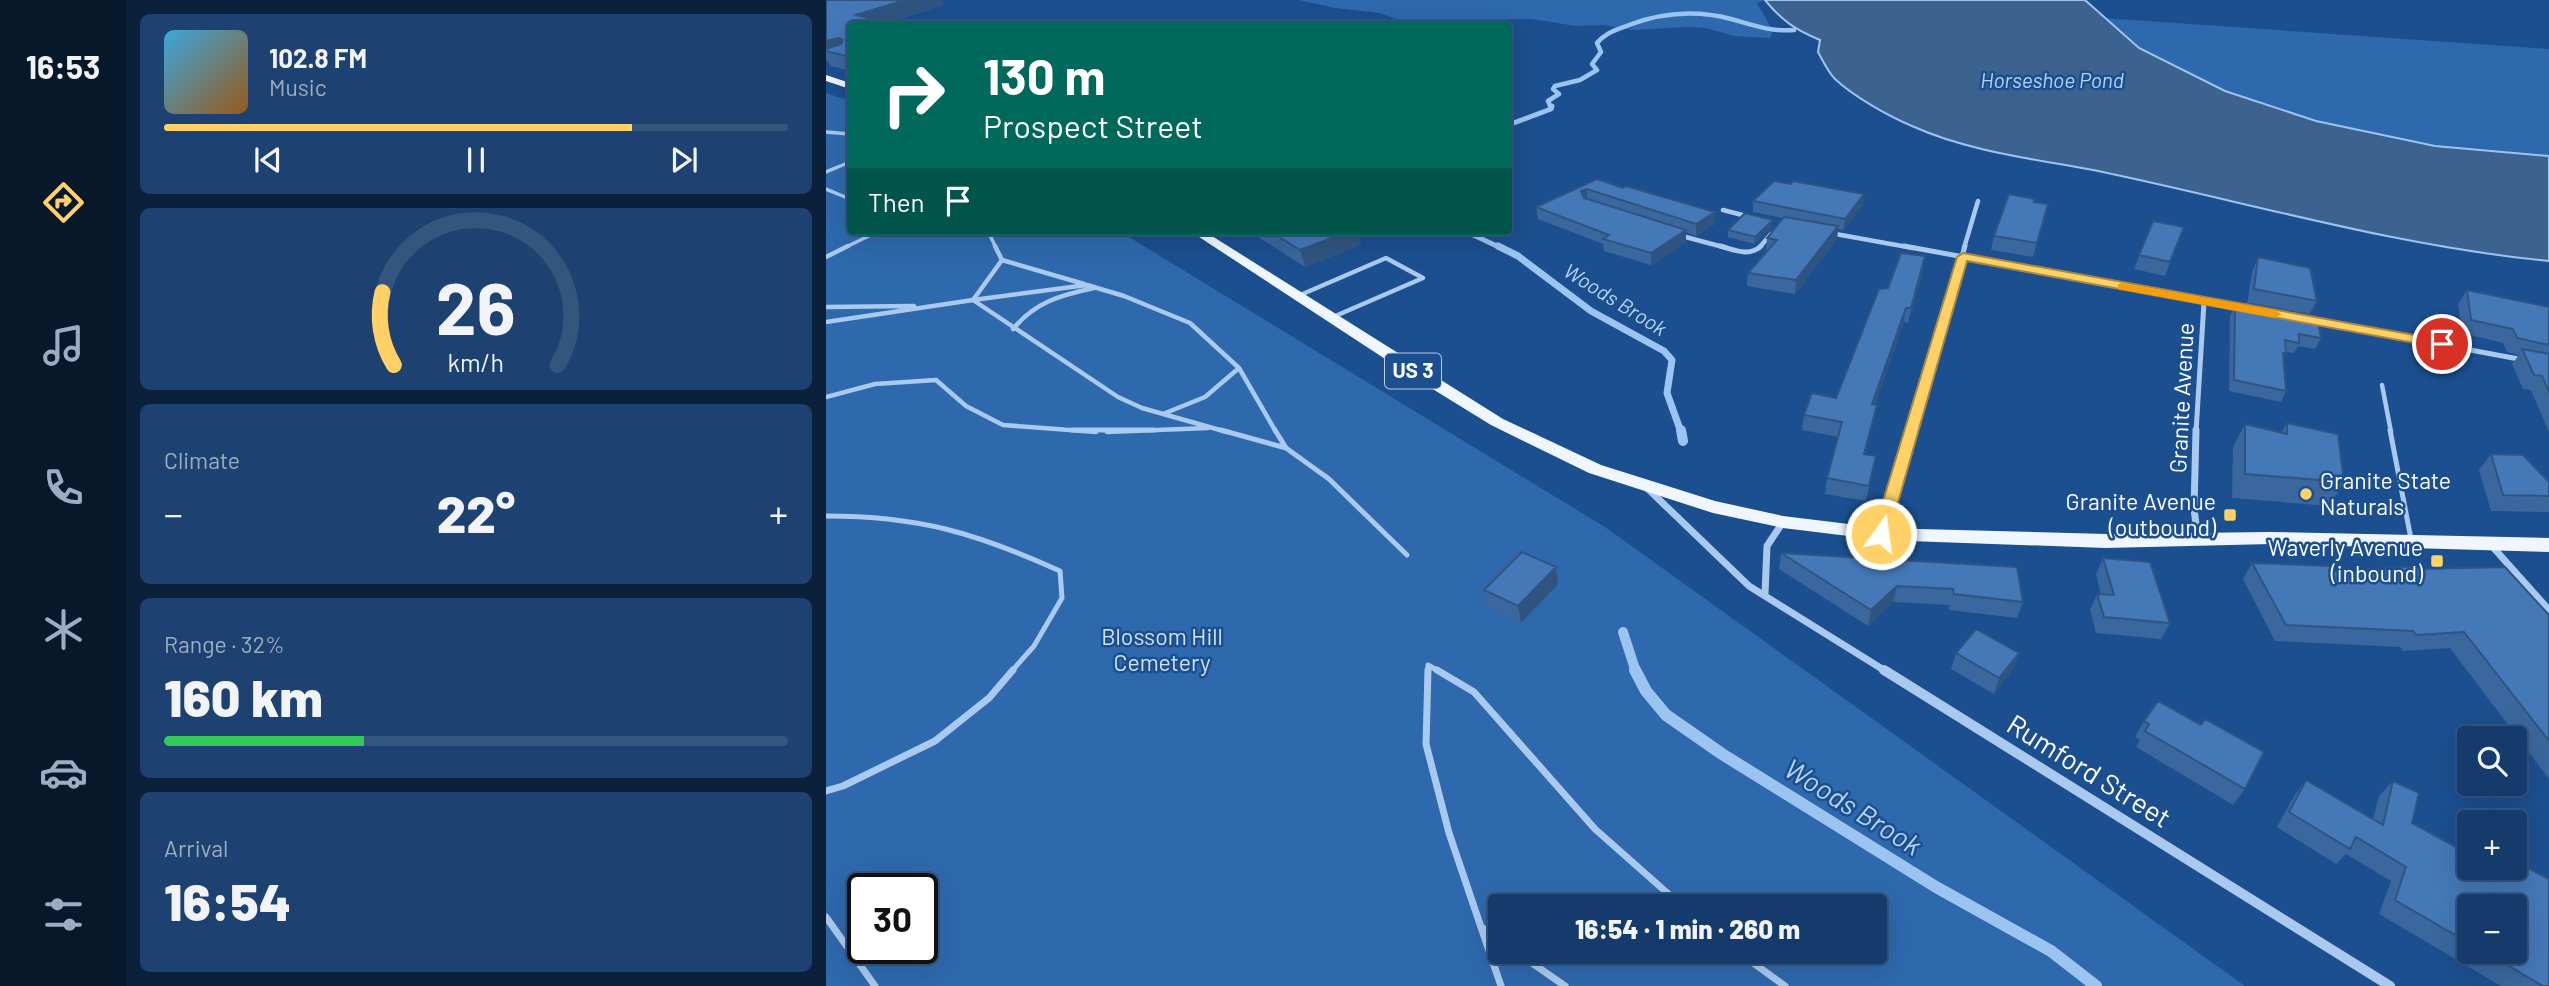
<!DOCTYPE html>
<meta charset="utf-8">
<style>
:root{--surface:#143b6b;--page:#1d4271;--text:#f1f3f6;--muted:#9dadc1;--line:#33557e;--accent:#ffd166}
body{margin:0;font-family:Barlow,sans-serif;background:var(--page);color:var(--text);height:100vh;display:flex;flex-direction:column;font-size:26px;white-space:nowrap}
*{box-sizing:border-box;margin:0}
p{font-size:23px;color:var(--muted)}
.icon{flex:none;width:38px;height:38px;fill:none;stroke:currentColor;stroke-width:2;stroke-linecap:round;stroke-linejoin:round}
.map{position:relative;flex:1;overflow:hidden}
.details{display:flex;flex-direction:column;gap:14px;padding:14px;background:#0b203b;width:700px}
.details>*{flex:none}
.hud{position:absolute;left:21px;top:21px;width:665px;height:214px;border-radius:7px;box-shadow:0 7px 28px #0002,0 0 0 2px var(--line);background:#00695c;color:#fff;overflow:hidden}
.buttons{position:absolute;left:1631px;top:726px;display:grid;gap:14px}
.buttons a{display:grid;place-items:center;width:70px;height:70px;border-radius:7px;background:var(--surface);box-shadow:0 7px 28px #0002,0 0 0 2px var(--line);font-size:35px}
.speed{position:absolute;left:21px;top:873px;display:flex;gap:14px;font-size:35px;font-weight:700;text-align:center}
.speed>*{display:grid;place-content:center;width:91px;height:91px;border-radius:50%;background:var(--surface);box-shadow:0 7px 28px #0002,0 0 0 2px var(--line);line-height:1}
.speed .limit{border:4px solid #111;border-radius:10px;background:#fff;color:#111}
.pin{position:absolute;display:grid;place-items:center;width:60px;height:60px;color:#fff;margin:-30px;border:4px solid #fff;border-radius:50%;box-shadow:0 2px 7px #0007}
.me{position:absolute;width:77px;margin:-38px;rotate:14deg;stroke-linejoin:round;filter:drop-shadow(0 0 5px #0008)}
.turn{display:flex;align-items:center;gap:24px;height:147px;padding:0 21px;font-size:32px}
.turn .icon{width:91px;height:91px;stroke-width:2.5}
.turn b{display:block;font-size:49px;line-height:60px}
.then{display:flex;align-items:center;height:66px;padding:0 21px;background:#0003;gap:14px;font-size:26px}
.big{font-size:52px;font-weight:800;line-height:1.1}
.details .card{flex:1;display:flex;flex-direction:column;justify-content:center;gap:10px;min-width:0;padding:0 24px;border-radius:10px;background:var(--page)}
.details .dial{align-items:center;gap:0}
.dial svg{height:182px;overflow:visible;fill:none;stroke:var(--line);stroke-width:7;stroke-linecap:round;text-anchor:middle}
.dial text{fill:var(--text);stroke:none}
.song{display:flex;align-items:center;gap:21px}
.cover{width:84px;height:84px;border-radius:10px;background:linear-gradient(135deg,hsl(200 70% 55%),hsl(30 70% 35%))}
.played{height:7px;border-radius:4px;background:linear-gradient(90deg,var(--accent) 75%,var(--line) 75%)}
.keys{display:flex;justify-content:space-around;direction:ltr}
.heat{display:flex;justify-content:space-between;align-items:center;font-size:38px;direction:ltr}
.charge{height:10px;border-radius:5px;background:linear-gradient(90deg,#34c759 32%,var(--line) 0)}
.trip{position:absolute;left:662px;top:894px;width:399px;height:70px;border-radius:7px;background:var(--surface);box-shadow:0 7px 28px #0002,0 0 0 2px var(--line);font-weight:800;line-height:70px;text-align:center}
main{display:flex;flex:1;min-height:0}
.tabs{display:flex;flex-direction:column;width:126px;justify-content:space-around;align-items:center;background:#08182b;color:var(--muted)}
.tabs .icon{width:49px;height:49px}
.tabs .selected{color:var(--accent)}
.tabs b{font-size:32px;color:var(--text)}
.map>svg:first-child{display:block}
.green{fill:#2e69ad;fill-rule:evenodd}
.water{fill:#3c6290;stroke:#9cc4f0;stroke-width:2}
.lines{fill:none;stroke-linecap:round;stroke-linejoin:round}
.stream-far4{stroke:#9cc4f0;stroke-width:4.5}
.stream-far3{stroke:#9cc4f0;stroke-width:5}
.stream-far2{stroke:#9cc4f0;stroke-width:7}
.stream-far1{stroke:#9cc4f0;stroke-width:10}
.stream{stroke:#9cc4f0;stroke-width:12}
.lane-far3{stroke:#a9c9ee;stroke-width:3.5}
.lane-far2{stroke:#a9c9ee;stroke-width:4.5}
.lane-far1{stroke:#a9c9ee;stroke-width:5}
.lane{stroke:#a9c9ee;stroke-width:7}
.street-far3{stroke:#a9c9ee;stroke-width:4.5}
.street-far2{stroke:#a9c9ee;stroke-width:5}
.street-far1{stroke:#a9c9ee;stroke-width:7}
.street{stroke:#a9c9ee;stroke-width:10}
.primary{fill:#f0f6ff;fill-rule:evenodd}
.wall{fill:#3a679d;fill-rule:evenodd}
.shaded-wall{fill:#305480}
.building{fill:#4478b7;stroke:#305480;stroke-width:2}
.route{fill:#ffd166;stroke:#a68842;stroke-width:2}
.slow{fill:#f59e0b}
.poi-dot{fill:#ffd166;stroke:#1b4f8f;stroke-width:2.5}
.labels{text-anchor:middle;stroke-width:5;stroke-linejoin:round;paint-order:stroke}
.far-water-label{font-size:21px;font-style:italic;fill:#b5d3f5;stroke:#1b4f8f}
.shield{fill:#1b4f8f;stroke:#bbcadd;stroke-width:2}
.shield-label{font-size:21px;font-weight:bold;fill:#fff}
.street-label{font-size:23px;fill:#fff;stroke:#1b4f8f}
.poi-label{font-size:23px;fill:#fff;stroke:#1b4f8f;text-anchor:end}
.park-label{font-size:23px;fill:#cfe3fa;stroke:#1b4f8f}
.near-street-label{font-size:28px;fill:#fff;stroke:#1b4f8f}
.near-water-label{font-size:28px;font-style:italic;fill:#b5d3f5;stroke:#1b4f8f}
</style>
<main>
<nav class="tabs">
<b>16:53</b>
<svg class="icon selected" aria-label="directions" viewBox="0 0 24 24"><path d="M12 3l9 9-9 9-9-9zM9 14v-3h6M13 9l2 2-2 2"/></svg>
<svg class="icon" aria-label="music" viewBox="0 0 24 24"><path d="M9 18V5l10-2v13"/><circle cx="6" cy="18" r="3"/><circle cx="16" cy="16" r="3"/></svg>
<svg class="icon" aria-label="phone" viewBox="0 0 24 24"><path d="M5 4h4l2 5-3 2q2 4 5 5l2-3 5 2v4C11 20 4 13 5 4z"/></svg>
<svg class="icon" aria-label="climate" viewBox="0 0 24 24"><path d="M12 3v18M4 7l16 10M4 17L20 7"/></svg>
<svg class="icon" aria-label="car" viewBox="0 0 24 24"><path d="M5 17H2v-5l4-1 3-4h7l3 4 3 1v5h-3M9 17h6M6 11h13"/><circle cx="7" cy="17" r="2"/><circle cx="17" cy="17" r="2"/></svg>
<svg class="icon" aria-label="filters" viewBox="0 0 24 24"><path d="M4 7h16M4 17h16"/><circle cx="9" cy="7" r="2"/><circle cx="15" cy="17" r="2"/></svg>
</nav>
<section class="details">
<div class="card">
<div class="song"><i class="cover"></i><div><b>102.8 FM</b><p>Music</p></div></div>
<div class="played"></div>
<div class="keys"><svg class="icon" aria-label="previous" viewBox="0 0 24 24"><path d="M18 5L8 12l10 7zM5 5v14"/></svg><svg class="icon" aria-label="pause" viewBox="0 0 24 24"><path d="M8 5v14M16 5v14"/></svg><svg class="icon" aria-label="next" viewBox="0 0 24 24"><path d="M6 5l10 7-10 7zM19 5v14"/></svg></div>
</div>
<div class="card dial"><svg viewBox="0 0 100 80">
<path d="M14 69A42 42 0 1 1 86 69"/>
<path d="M14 69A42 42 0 0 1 9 37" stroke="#ffd166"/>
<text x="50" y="56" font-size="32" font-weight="700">26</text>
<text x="50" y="72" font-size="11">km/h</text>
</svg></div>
<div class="card"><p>Climate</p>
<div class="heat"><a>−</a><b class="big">22°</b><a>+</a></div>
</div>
<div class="card"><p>Range · 32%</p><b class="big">160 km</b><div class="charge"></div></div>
<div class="card"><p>Arrival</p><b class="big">16:54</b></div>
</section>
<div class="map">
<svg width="1723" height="986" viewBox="0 0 1723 986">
<rect width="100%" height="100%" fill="#1b4f8f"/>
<path class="green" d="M473 0H939L931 3 947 31 944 38 908 36 880 28 862 27 807 30 778 25 750 26 706 19H632L586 24 553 13 509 8Z
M1278 18 1723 49V156L1609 146 1490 121 1399 91 1313 48Z
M0 93 24 101V231H293L779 527 1419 986H0ZM37 889H96V948H37ZM674 906H1048V952H674Z"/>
<path class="water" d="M1043 0H1259L1313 48 1399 91 1490 121 1609 146 1723 156V261C1575 247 1432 205 1286 174 1220 160 1148 154 1086 126 1062 116 1027 96 1009 79 1002 72 997 61 992 52L994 40C970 30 956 21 939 0Z"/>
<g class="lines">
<path class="stream-far4" d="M725 108 722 101 733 94 727 89 729 86 754 80 771 70 766 64 775 52 771 43C780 32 791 30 803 25 835 13 871 10 905 19 926 25 945 32 968 30"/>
<path class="stream-far3" d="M682 125 725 109 726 106
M639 231 675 248"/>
<path class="stream-far2" d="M672 246 692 256 765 311 838 351 846 360 841 393 855 432"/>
<path class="stream-far1" d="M855 430 857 441
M797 632 810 672"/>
<path class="stream" d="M809 670 820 691 840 715 896 754 1110 887 1225 951 1270 986"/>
<path class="lane-far3" d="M0 132 24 134
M0 172 24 162
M0 189 24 199
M162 231 170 248
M18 248 53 231"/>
<path class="lane-far2" d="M169 246 176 260 147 300 261 285 298 296 364 323 413 368 450 432
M0 257 22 246
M176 260 258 284
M472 296 560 258 597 278 507 317
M0 307 88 306
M0 322 147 300 292 397 316 408 401 432
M187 329C209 302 235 295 268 288
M1556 385 1565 432
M0 397 49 384 110 380 140 406 177 425 270 432
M337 414 379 397 413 368
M281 432 382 428"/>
<path class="lane-far1" d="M246 430H328
M395 430 460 448
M449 430 460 448 503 479 581 555
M1564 430 1585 539
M0 516C93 516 150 533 234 571L236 598 208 646 185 672
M602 672V665L614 672"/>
<path class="lane" d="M602 670 600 744 623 833 675 986
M611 670 648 692 769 829 856 906
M0 791 17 786 109 741 163 698 187 670
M0 917 49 986
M655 927 674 940
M690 952 739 986
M912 952 959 986"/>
<path class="street-far3" d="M897 210 924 217
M1004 233 1087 248
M852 235 901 248
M933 248 945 234
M1138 248 1152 201"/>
<path class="street-far2" d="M894 246C909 250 923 257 935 246
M1078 246 1416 308
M1483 320 1698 360
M1085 432 1139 246
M1370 432 1378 302"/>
<path class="street-far1" d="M1370 430 1368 509 1372 539
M821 488 923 586 1061 672
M1055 534 1085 430
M1665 545 1723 610
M939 594 941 546 957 522"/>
<path class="street" d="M1058 670 1564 986"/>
<path class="primary" d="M0 75 24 83V89L0 81Z
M364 231H378L677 419 775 465 889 501 957 516 1055 528 1280 534 1445 532 1723 538V552L1445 544 1280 548 1055 540 957 528 887 513 763 473 665 425 579 372Z"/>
</g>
<path class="wall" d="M0 0 118 5 60 23 24 24V71L5 66 0 59Z
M771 179 797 188 889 212V224L870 236 860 232V242L825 265 778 251 777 244 712 219 710 207Z
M927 201 1037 205 1017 230 1012 229 1011 239 969 294 921 286 922 273 942 251H940L941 238 956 218 927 212Z
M1208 202 1222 204 1207 257 1165 250 1168 236Z
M1327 221 1358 227 1339 276 1308 269Z
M946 227 928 244 902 237V230Z
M423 231H531L535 245 479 267Z
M1432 257 1491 301 1483 315 1495 338 1489 349 1472 346 1468 353 1460 352 1457 359 1460 391 1455 402 1403 391 1404 316 1409 305 1423 308 1424 305 1421 304 1426 272Z
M1097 270 1082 323 1078 322 1049 405 1048 420 1039 454 1050 456 1040 501 999 494 1001 478 1012 437 976 430 978 415 1010 398 1062 288Z
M1641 290 1723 307V432L1705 390 1697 389 1686 364 1693 355 1681 352 1677 343 1636 333 1632 304Z
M1461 423 1518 482 1504 506 1406 498 1407 447 1419 424 1456 432Z
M1665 454 1723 482V512L1665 511 1653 470Z
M955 553 1197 602 1191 618 1123 610V605L1067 602 1042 626 953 569Z
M1277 558 1344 623 1335 639 1270 633 1264 610 1271 594H1275L1270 574Z
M1426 563 1508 571 1596 569 1723 615V779L1624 648 1577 651 1574 647 1449 641 1417 579Z
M730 567 732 584 695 623 661 606 658 590Z
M1130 653H1193L1187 669 1168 694 1125 669Z
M1318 721 1419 789 1407 805 1310 747 1314 740 1309 737Z
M1480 780 1547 819 1553 796 1567 781 1586 823 1643 868H1689L1723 986H1675L1553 914 1565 881 1520 854 1510 864 1451 827 1468 796ZM1643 906 1689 952H1643Z"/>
<path class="shaded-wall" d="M79 0H116L118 5 54 24 30 15Z
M13 38 22 53 0 51V41Z
M761 189V200L756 203 755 191Z
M1038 194 1037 205 1017 230 1019 219Z
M889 212V224L870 236V224Z
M947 220 946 227 928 244 929 237Z
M1012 226 1011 239 969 294 970 280Z
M860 230V242L825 265V253Z
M524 231H531L535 245 479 267 474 250Z
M1099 256 1097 270 1082 323 1085 308Z
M1080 308 1078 322 1044 419 1046 404Z
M1051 405 1048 420 1035 469 1038 454Z
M730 567 732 584 695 623 692 606Z
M1071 586 1067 602 1042 626 1045 610Z
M1193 653 1187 669 1168 694 1173 678Z"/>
<path class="building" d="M0 0H79L30 15 65 24H24V57L0 51V49L15 44 17 40 13 38 0 41Z
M771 179 797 188 800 186 889 212 870 224 761 189 755 191 758 198 860 230 825 253 777 239 783 235 710 207Z
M948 181 965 184 967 181 1038 194 1019 219 927 201Z
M1183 194 1209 199 1208 202 1222 204 1211 243 1168 236Z
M919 213 947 220 929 237 902 230Z
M958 217 1012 226 970 280 922 273 951 240 941 238Z
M1327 221 1358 227 1344 262 1313 255Z
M444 231H524L474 250Z
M1075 253 1099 256 1085 308H1080L1046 404 1051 405 1038 454 1050 456 1043 486 1001 478 1016 422 978 415 986 393 1010 398 1053 289 1062 288Z
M1432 257 1484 268 1491 301 1428 289Z
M1641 290 1723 307V345L1691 338 1687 329 1645 320Z
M1424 304 1491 316 1495 338 1473 334V343L1459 340 1460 354 1457 353 1460 391 1408 380 1409 305 1424 308Z
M1696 349 1723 354V392L1716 376 1708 375Z
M1461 423 1512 434 1518 482 1419 474V424L1461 434Z
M1665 454 1697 455 1723 482V496L1677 495Z
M696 552 730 567 692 606 658 590Z
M955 553 1191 567 1197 602 1128 594 1127 589 1071 586 1045 610Z
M1277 558 1324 562 1344 623 1278 617 1271 594 1288 595Z
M1426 563 1505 566 1508 571 1594 566 1596 569 1679 567 1723 615V741L1638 632 1590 635 1587 631 1460 625Z
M1150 629 1193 653 1173 678 1130 653Z
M1332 701 1375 725 1379 719 1438 752 1419 789 1319 731 1323 724 1318 721Z
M1480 780 1557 825 1567 781 1593 793 1586 823 1643 854V868H1668L1676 872V868H1689V861L1723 879V986H1717L1659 952H1689V906H1643V943L1569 900 1580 867 1530 837 1524 849 1463 812Z"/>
<path class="route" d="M1137 253 1616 340 1623 344 1616 348 1141 261 1063 534 1055 540 1049 538 1047 534 1131 257Z"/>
<path class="slow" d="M1296 283 1449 310 1455 314 1449 318 1292 289V284Z"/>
<g class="poi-dot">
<circle cx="1480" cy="494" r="7"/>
<rect x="1397" y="508" width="14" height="14" rx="3.5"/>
<rect x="1604" y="554" width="14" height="14" rx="3.5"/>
</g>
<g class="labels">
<g class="far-water-label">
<text x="1226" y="88">Horseshoe Pond</text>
<text transform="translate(789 300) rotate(32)" y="7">Woods Brook</text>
</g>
<rect class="shield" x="559" y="353.5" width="56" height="35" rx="5"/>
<g class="shield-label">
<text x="587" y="378">US 3</text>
</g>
<g class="street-label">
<text transform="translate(1356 398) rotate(-87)" y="8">Granite Avenue</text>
</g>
<g class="poi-label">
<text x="1494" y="489" text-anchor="start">Granite State<tspan x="1494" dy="26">Naturals</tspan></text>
<text x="1390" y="510">Granite Avenue<tspan x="1390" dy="26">(outbound)</tspan></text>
<text x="1597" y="556">Waverly Avenue<tspan x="1597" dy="26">(inbound)</tspan></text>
</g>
<g class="park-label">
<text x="336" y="645">Blossom Hill<tspan x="336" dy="26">Cemetery</tspan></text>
</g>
<g class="near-street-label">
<text transform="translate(1263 771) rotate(32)" y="10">Rumford Street</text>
</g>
<g class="near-water-label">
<text transform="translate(1027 807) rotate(32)" y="10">Woods Brook</text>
</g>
</g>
</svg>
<div class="buttons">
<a><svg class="icon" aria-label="search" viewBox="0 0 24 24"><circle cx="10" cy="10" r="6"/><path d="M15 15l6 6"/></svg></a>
<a>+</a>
<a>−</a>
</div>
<div class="speed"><div class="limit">30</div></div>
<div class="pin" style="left:1616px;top:344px;background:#d93025"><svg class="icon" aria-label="arrive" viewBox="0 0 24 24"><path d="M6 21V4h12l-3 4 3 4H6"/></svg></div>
<svg class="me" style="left:1055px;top:534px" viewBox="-20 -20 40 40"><circle r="17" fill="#ffd166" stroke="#fff" stroke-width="3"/><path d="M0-11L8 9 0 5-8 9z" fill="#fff"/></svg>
<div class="trip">16:54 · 1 min · 260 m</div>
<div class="hud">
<div class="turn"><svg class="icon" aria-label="right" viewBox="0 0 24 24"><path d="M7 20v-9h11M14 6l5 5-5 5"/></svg><div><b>130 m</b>Prospect Street</div></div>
<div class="then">Then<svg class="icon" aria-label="arrive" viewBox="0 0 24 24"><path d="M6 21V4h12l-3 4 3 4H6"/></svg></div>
</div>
</div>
</main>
